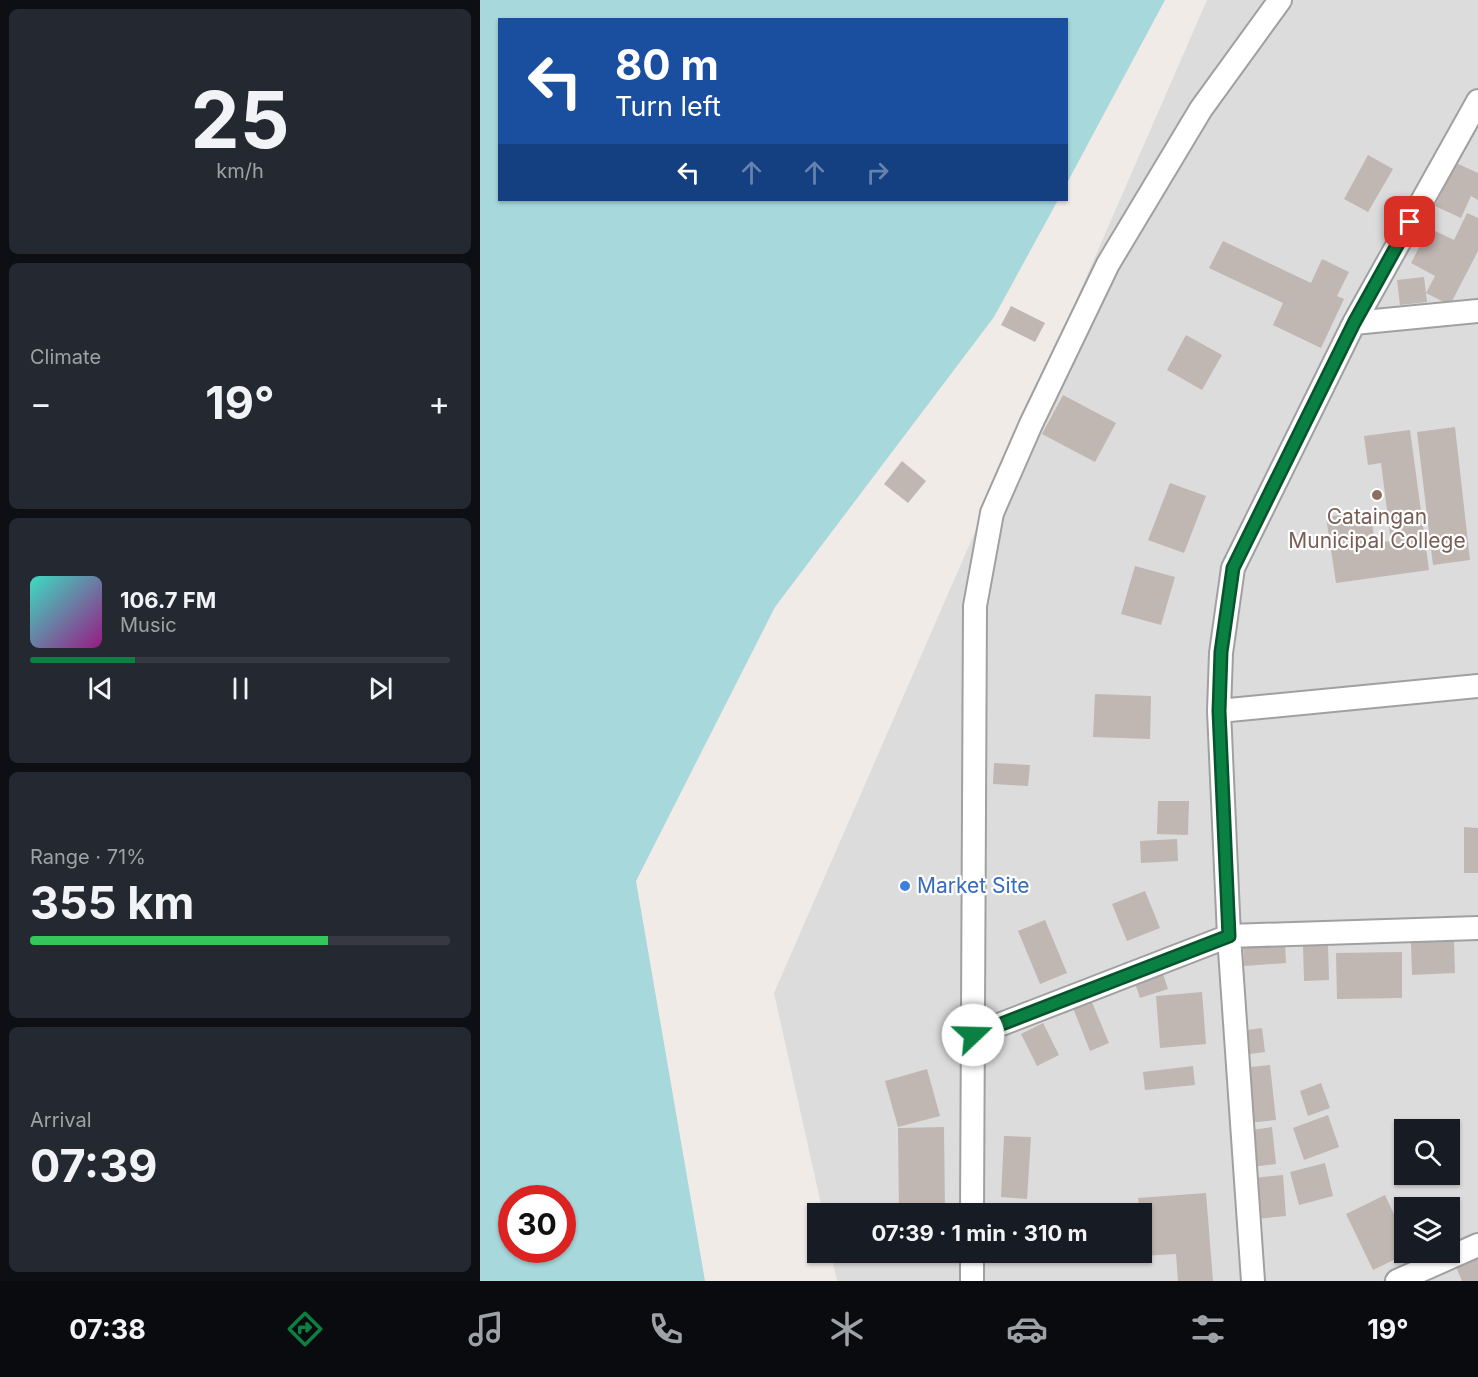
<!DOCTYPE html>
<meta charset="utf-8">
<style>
:root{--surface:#171b24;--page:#242831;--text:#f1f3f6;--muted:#9ea1a6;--line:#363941;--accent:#0b8043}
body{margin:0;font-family:Inter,sans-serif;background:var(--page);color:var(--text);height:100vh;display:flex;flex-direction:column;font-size:22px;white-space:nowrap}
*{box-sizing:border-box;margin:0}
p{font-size:20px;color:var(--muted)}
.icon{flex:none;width:33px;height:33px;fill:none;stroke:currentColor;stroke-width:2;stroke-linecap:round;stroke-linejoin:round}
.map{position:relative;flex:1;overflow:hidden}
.details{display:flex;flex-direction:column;gap:9px;padding:9px;background:#0d0f14;width:480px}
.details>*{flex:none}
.guide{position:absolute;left:18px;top:18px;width:570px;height:183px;border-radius:0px;box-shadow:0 2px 4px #0004;background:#1a4fa0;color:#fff;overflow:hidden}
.tools{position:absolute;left:914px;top:1119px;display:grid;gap:12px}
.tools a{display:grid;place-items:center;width:66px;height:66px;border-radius:0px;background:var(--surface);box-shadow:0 2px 4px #0004;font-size:30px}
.speed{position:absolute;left:18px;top:1185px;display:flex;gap:12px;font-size:30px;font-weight:700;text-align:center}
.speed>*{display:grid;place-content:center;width:78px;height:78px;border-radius:50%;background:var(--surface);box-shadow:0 2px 4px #0004;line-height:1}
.speed .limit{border:9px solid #d22;background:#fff;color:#111}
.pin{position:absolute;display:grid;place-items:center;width:51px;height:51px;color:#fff;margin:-26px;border-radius:12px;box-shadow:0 3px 9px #0006}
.me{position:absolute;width:66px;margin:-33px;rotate:69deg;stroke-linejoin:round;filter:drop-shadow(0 0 4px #0008)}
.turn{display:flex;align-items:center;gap:21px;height:126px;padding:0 18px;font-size:27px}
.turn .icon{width:78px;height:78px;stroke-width:2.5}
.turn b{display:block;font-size:42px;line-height:51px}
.lanes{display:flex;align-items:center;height:57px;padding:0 18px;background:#0003;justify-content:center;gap:30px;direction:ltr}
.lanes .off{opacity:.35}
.big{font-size:45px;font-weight:700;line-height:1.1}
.details .widget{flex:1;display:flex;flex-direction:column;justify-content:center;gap:9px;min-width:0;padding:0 21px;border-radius:9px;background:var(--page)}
.details .dial{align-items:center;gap:0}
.dial b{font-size:78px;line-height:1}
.song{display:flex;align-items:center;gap:18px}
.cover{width:72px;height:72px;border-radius:9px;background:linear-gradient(135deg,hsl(170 70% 55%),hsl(310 70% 35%))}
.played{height:6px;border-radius:3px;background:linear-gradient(90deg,var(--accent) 25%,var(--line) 25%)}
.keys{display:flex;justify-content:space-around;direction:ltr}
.heat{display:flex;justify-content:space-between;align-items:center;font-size:33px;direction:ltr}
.charge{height:9px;border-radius:4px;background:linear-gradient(90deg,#34c759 71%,var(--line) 0)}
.trip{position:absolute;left:327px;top:1203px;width:345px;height:60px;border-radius:0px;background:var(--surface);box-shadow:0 2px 4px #0004;font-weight:700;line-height:60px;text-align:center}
.menu{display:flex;height:96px;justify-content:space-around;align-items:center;background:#090b0e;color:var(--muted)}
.menu .icon{width:42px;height:42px}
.menu .active{color:var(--accent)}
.menu b{font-size:27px;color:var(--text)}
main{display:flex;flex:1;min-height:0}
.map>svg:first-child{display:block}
.residential{fill:#dddcdc;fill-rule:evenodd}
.water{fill:#a7d8dc;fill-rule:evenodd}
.building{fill:#c0b6b2}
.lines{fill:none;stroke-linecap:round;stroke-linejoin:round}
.minor-casing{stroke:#a0a0a0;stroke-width:26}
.minor{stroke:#fff;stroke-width:22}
.route-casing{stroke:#07532c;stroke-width:15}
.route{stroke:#0b8043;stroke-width:10}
.education-dot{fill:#8d6e63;stroke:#fff;stroke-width:2}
.shop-dot{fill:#3f7fe0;stroke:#fff;stroke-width:2}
.labels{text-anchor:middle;stroke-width:4.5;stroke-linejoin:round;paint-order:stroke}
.education-label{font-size:21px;fill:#785e54;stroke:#fff}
.shop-label{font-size:21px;fill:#366cbe;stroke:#fff;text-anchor:start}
</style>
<main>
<section class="details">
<div class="widget dial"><b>25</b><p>km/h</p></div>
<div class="widget"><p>Climate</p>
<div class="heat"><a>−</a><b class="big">19°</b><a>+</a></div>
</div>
<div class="widget">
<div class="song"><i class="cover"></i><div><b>106.7 FM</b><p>Music</p></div></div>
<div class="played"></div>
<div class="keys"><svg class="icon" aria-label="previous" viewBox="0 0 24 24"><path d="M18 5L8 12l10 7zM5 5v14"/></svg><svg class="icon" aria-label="pause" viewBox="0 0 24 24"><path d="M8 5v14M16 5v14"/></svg><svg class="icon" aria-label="next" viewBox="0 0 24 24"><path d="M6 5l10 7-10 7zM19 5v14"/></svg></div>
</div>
<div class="widget"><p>Range · 71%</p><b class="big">355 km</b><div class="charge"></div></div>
<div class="widget"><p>Arrival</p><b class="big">07:39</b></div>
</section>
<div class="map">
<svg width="998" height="1281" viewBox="0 0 998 1281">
<rect width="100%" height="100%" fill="#f0ebe6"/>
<path class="residential" d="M727 0H998V1281H357L351 1253 662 1252V1214L343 1213 294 993ZM924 1130H969V1174H924ZM924 1208H969V1252H924Z"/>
<path class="water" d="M0 0H685L587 183 586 20H20V200H578L514 317 295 607 156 881 225 1281H0ZM32 1198H82V1250H32Z"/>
<path class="building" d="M888 155 913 169 888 212 864 199Z
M976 163 998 173V200L991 196 981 218 955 206Z
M987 213 998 218V251L970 305 946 293 955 276 931 263 949 228 974 240Z
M743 241 831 283 842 259 869 272 857 296 864 299 841 348 793 325 803 303 729 268Z
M944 277 947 302 920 305 917 280Z
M531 306 565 323 555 342 521 325Z
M706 335 742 355 722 390 687 370Z
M583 395 636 423 615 462 562 434Z
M975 427 990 560 953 565 937 432Z
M930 430 949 570 856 583 846 517 890 511 895 543 911 541 901 463 888 465 884 436Z
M422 461 446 481 428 503 404 484Z
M690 483 726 496 704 553 668 540Z
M655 566 695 577 681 625 641 614Z
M615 694 671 696 670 739 613 737Z
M514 763 550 765 548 786 513 784Z
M678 801H709L708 835 677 834Z
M984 827 998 828V873H984Z
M697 839 698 861 661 863 660 841Z
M665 891 680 928 647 941 632 904Z
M565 920 587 973 560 984 538 931Z
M974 940 975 973 932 975 931 942Z
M805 941 806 963 764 966 763 943Z
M848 943 849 980 824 981 823 944Z
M922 952V998L857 999 856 953Z
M682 971 688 989 660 998 654 980Z
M722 992 726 1044 680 1048 676 996Z
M611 1000 629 1043 610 1051 593 1008Z
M563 1023 579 1055 557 1066 541 1034Z
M782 1028 785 1052 762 1055 759 1031Z
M790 1065 796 1120 767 1123 761 1068Z
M713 1066 715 1085 665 1090 663 1072Z
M447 1069 460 1116 418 1127 405 1081Z
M841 1083 850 1108 828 1116 820 1091Z
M848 1115 859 1147 824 1160 813 1128Z
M464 1127 465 1214H419L418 1128Z
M792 1127 796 1164 771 1167 766 1131Z
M524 1136 551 1137 547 1199 521 1197Z
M845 1163 853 1196 819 1205 810 1172Z
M803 1175 806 1216 776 1219 773 1178Z
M726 1193 733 1281H698L696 1254 663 1256 662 1214H660L658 1198Z
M905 1195 924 1236V1252H930L893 1270 866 1214Z
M998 1257V1281H982L976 1267Z"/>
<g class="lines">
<g class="minor-casing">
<path id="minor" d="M874 323 998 311
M739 711 998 686
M493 1035 749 936 998 928
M492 1214 495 606 512 513 551 424 628 264 721 109 800 0
M492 1281V1252
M773 1281 749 936 739 711 741 653 753 568 874 323 998 101
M917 1281 998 1245"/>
</g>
<use href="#minor" class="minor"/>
</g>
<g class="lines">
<g class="route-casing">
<path id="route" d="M493 1035 749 936 739 711 741 652 753 568 874 323 930 222"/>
</g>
<use href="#route" class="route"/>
</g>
<circle class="education-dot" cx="897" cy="495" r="6"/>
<circle class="shop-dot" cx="425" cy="886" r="6"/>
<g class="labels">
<g class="education-label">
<text x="897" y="524">Cataingan<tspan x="897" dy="24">Municipal College</tspan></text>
</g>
<g class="shop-label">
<text x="437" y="893">Market Site</text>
</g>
</g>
</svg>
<div class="tools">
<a><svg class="icon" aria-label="search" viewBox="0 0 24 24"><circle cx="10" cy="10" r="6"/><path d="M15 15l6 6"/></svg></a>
<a><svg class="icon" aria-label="layers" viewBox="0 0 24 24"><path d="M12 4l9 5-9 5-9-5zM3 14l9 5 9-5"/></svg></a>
</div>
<div class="speed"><div class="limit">30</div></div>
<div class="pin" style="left:930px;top:222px;background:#d93025"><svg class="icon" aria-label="arrive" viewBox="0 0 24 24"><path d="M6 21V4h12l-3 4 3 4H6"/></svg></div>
<svg class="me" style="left:493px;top:1035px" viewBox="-20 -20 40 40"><circle r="19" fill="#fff"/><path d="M0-13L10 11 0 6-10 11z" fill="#0b8043"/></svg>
<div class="trip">07:39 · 1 min · 310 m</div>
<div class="guide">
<div class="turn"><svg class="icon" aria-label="left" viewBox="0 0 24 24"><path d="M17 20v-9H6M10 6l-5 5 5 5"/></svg><div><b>80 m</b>Turn left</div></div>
<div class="lanes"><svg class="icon" aria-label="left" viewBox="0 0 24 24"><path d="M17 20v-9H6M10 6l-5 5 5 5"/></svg><svg class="icon off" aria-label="ahead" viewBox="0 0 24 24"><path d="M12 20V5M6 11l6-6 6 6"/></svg><svg class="icon off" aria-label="ahead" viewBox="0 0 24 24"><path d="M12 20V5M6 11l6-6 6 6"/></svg><svg class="icon off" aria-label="right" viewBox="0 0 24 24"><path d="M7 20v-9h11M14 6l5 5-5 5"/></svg></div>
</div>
</div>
</main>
<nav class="menu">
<b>07:38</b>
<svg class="icon active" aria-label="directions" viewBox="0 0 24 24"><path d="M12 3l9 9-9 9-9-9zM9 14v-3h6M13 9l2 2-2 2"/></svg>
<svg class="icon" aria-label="music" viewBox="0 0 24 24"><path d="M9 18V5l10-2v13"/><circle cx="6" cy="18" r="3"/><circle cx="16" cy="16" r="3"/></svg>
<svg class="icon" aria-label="phone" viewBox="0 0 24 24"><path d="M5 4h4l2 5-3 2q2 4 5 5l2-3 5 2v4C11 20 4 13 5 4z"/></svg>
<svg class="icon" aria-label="climate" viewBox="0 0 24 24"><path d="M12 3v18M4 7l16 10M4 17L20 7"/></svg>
<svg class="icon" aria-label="car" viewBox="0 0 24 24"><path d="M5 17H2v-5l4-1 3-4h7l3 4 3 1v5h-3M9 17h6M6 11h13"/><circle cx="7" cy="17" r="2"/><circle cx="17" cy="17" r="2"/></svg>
<svg class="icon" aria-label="filters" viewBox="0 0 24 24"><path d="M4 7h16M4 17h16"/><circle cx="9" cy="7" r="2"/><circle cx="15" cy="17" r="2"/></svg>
<b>19°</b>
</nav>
